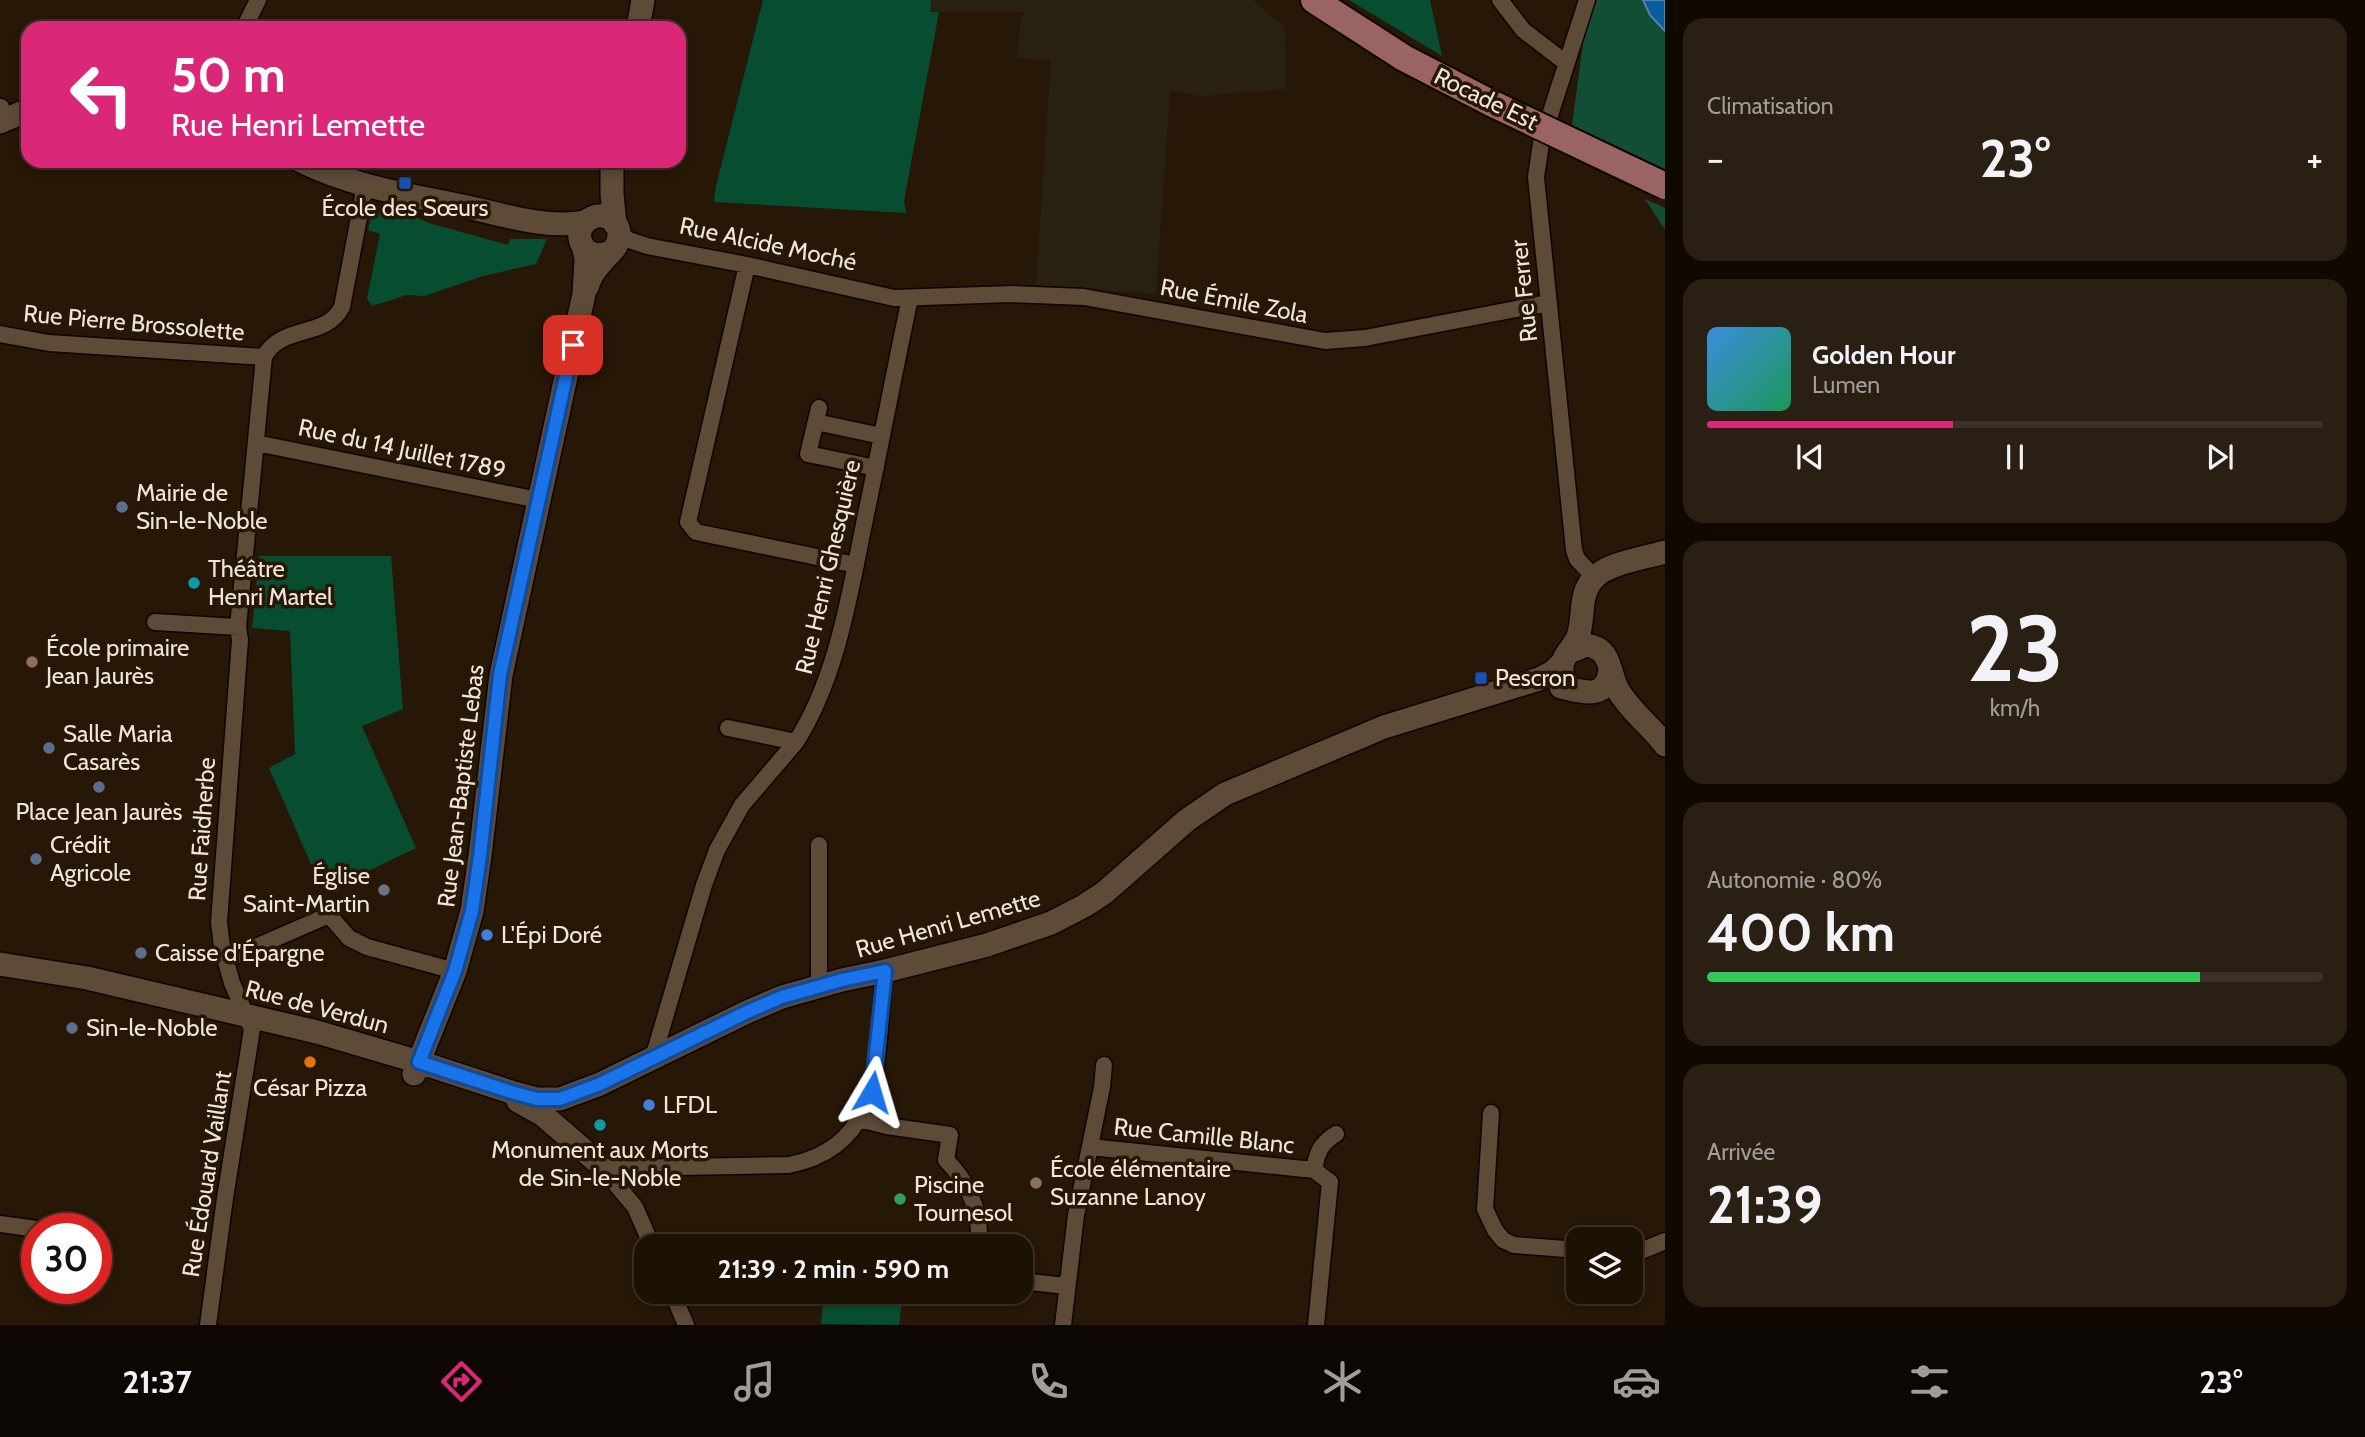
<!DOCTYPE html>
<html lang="fr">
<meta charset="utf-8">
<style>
:root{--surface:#1d1104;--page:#2a1f13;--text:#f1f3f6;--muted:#a09d9a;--line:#3b3126;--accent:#db2777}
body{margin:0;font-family:Cabin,sans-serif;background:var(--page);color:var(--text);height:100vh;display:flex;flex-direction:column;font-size:26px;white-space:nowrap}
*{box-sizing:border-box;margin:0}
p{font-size:23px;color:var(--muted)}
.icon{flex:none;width:38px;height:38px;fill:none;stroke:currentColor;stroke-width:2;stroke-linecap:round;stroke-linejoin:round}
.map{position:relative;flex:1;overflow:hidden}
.panel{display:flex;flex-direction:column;gap:18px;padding:18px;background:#100902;width:700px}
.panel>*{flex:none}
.top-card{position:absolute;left:21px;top:21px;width:665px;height:147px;border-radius:21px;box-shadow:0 4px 10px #0003,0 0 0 2px var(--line);background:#db2777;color:#fff;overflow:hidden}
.controls{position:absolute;left:1566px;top:1227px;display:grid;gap:14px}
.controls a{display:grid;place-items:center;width:77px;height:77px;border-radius:14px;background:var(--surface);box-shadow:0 4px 10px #0003,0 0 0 2px var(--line);font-size:35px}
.speed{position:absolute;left:21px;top:1213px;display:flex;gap:14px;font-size:35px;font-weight:700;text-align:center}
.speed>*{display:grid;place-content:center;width:91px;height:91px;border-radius:50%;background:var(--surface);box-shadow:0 4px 10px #0003,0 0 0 2px var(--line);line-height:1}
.speed .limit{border:10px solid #d22;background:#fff;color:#111}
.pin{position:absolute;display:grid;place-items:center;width:60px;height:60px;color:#fff;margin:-30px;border-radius:14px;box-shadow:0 4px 10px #0006}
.me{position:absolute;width:77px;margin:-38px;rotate:7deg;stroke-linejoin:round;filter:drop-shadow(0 0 5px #0008)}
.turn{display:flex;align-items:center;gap:24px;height:147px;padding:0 35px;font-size:32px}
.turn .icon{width:91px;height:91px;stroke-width:2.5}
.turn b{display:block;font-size:49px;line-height:60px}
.big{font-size:52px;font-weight:800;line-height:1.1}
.panel .tile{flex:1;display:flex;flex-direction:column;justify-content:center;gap:10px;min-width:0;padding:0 24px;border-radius:21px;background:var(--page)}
.panel .dial{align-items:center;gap:0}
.dial b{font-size:91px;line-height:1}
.song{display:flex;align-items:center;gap:21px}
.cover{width:84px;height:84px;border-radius:10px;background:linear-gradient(135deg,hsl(210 70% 55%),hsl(150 70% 35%))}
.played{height:7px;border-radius:4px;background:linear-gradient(90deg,var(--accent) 40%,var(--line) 40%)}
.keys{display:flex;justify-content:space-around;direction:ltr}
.heat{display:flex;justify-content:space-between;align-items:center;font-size:38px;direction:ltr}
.charge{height:10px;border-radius:5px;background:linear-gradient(90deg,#34c759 80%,var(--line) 0)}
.trip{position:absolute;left:634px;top:1234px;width:399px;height:70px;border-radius:21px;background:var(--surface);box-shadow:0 4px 10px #0003,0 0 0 2px var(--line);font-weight:800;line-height:70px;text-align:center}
.menu{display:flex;height:112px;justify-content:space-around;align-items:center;background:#0c0702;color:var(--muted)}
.menu .icon{width:49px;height:49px}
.menu .current{color:var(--accent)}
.menu b{font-size:32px;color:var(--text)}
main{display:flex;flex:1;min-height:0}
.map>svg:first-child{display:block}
.commercial{fill:#282111}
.green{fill:#074e31}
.forest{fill:#114e34}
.water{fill:#0b5b9d;stroke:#5084af;stroke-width:2}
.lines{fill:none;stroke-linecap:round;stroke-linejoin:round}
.street-casing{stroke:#0f0300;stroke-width:19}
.secondary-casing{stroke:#0f0300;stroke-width:26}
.primary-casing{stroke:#0f0300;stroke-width:30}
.street{stroke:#5d4a37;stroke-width:16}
.secondary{stroke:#5d4a37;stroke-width:23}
.primary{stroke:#9a6465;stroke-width:26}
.primary-bridge-casing{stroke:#0f0300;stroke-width:30;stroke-linecap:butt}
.primary-bridge{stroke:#9a6465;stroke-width:26}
.route-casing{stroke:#114b97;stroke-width:18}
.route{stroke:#1a73e8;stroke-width:12}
.transit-dot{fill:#1a4fb4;stroke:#271706;stroke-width:2.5}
.service-dot{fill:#5c6f8a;stroke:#271706;stroke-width:2.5}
.culture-dot{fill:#0f9aa8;stroke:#271706;stroke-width:2.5}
.education-dot{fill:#8d6e63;stroke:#271706;stroke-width:2.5}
.worship-dot{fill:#6b7280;stroke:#271706;stroke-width:2.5}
.shop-dot{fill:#3f7fe0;stroke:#271706;stroke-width:2.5}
.food-dot{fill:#e8710a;stroke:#271706;stroke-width:2.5}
.leisure-dot{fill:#2e9e5b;stroke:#271706;stroke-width:2.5}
.labels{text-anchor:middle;stroke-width:7;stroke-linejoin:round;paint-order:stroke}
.street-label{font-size:24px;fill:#f1e5da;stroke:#271706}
.poi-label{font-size:24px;fill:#f1e5da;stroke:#271706;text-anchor:start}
</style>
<main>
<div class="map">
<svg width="1665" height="1325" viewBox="0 0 1665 1325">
<rect width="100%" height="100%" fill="#271706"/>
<path class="commercial" d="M931 0H1253L1285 28 1286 89 1201 96 1170 91 1156 294 1036 285 1051 60 1017 58 1021 17 1026 12H929Z"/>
<path class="green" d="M763 0H931L930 12H939L904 201 906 213 714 202 716 186Z
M1349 0H1430L1442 56Z
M373 206 393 207 429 223 508 245 510 239H547L536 264 483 276 424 296 407 295 372 306 367 299 380 234 368 230Z
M259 556H391L403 709 362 726 416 848 331 889 325 875 317 878 269 768 295 754 290 631 252 628Z
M824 1292H903L899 1325 821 1324Z"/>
<path class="forest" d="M1596 0H1665V169L1572 125 1584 36Z
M1645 199 1665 208V230Z"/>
<path class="water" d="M1643 0H1665V31L1650 15Z"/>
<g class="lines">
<g class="street-casing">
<path id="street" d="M1500 0 1523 30 1566 63
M1587 0 1541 143 1536 177 1574 550 1577 559 1594 577
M244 28 258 0
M0 107H1
M619 233 629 240 647 246 747 265 894 298 1012 294 1084 297 1325 341 1365 338 1547 303
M747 265 688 522 696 532 856 565
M0 334 49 343 264 357
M819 408 808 454 876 468
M816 422 881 436
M256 443 538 500
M155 622 238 627 264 357C281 324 326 339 342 307L365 186
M728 728 796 742
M819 845V986
M226 960 329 915 349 938 367 947 455 971
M653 1058 704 885 717 850 742 805 796 742C837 677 849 597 864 524 880 448 894 373 910 298
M1491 1113 1485 1209 1495 1230 1503 1240 1514 1245 1578 1250
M859 1119 887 1126 950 1135 946 1160C970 1184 981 1213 979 1246
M1090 1147 1314 1170 1330 1182 1316 1325
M595 1160 605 1166 622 1168 789 1165C890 1145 874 1049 885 971
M599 1164 635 1207 652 1246
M1314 1170C1317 1152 1321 1143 1336 1134
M0 1224 37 1229
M1631 1253 1641 1251 1665 1241
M1020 1281 1067 1286
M672 1292 686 1325
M208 1325 225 1198 252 1029 232 983 222 947 219 922 240 640 238 627
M1063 1325 1076 1215 1102 1087 1104 1065"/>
</g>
<g class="secondary-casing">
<path id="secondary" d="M638 28 643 0
M0 122 28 110
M301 161C353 187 411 195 467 207 505 215 545 229 585 222
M612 161V194L615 224
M587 287C590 278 594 270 601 263 606 256 616 250 618 241 625 216 592 205 580 230 577 249 593 260 610 252
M1569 652 1586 645C1612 648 1608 671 1618 690 1630 711 1651 726 1665 745
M1561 687C1583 692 1608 701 1610 668
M1574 690C1566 685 1561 678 1562 668 1562 656 1572 649 1577 639 1586 618 1577 596 1594 578 1608 563 1645 558 1665 552
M0 964 87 978 317 1032 419 1062 511 1092 537 1099H560L600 1084 747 1012 782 997 842 980 885 971 987 945 1051 923 1084 906 1104 893 1187 820 1225 794 1384 727 1539 679 1553 672 1563 662
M414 1074 455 971 472 911 480 856 501 675 584 294 586 259 584 249
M518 1101 543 1115 595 1160"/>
</g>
<g class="primary-casing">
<path id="primary" d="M1314 0 1404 58"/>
</g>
<use href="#street" class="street"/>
<use href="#secondary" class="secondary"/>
<use href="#primary" class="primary"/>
<g class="primary-bridge-casing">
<path id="primary-bridge" d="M1404 58 1491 103 1665 186"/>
</g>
<use href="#primary-bridge" class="primary-bridge"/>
</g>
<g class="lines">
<g class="route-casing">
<path id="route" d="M573 345 500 675 480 856 472 911 455 971 419 1062 511 1092 537 1099H560L600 1084 747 1012 782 997 842 980 885 971 872 1092"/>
</g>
<use href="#route" class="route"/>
</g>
<g class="transit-dot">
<rect x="398" y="176" width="14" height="14" rx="3.5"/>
<rect x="1474" y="671" width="14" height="14" rx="3.5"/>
</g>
<g class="service-dot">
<circle cx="122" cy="507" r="7"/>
<circle cx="49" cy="748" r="7"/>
<circle cx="99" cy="787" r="7"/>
<circle cx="36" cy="859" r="7"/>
<circle cx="141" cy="953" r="7"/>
<circle cx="72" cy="1028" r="7"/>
</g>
<g class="culture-dot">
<circle cx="194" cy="583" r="7"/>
<circle cx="600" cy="1125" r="7"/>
</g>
<g class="education-dot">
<circle cx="32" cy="662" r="7"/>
<circle cx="1036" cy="1183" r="7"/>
</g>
<circle class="worship-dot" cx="384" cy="890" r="7"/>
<g class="shop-dot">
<circle cx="487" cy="935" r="7"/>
<circle cx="649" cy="1105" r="7"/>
</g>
<circle class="food-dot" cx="310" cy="1062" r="7"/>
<circle class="leisure-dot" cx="900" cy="1199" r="7"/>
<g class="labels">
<g class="street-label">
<text transform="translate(1486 99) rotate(26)" y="8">Rocade Est</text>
<text transform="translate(768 244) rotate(12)" y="8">Rue Alcide Moché</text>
<text transform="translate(1524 291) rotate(-96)" y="8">Rue Ferrer</text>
<text transform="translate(1234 301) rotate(11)" y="8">Rue Émile Zola</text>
<text transform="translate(134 323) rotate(5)" y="8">Rue Pierre Brossolette</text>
<text transform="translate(402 449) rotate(12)" y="8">Rue du 14 Juillet 1789</text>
<text transform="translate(828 567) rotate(-77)" y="8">Rue Henri Ghesquière</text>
<text transform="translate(461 786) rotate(-83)" y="8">Rue Jean-Baptiste Lebas</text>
<text transform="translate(202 829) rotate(-86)" y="8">Rue Faidherbe</text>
<text transform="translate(948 924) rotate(-16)" y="8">Rue Henri Lemette</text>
<text transform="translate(317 1007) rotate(15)" y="8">Rue de Verdun</text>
<text transform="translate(1204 1136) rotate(6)" y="8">Rue Camille Blanc</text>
<text transform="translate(207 1174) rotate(-81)" y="8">Rue Édouard Vaillant</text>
</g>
<g class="poi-label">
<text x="405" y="216" text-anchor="middle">École des Sœurs</text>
<text x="136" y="501">Mairie de<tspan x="136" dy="28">Sin-le-Noble</tspan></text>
<text x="208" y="577">Théâtre<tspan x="208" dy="28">Henri Martel</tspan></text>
<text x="46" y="656">École primaire<tspan x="46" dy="28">Jean Jaurès</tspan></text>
<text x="1495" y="686">Pescron</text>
<text x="63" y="742">Salle Maria<tspan x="63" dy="28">Casarès</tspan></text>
<text x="99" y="820" text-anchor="middle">Place Jean Jaurès</text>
<text x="50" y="853">Crédit<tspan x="50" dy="28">Agricole</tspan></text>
<text x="370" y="884" text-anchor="end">Église<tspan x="370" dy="28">Saint-Martin</tspan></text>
<text x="501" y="943">L'Épi Doré</text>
<text x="155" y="961">Caisse d'Épargne</text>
<text x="86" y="1036">Sin-le-Noble</text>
<text x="310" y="1096" text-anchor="middle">César Pizza</text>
<text x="663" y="1113">LFDL</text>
<text x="600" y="1158" text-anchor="middle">Monument aux Morts<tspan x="600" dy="28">de Sin-le-Noble</tspan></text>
<text x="1050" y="1177">École élémentaire<tspan x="1050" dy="28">Suzanne Lanoy</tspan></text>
<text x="914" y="1193">Piscine<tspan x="914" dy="28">Tournesol</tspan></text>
</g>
</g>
</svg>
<div class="controls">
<a><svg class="icon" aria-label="layers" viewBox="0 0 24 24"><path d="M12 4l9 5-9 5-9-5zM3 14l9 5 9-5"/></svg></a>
</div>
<div class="speed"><div class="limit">30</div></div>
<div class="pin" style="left:573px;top:345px;background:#d93025"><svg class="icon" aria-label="arrive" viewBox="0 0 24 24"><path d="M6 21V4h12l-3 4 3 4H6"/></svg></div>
<svg class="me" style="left:872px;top:1092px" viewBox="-20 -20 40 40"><path d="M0-17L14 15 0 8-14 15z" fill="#1a73e8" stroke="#fff" stroke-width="4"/></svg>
<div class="trip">21:39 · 2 min · 590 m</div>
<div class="top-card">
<div class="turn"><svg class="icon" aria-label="left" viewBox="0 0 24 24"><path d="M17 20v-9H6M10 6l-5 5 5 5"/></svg><div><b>50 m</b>Rue Henri Lemette</div></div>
</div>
</div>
<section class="panel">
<div class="tile"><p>Climatisation</p>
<div class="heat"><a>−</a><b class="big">23°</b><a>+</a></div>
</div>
<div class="tile">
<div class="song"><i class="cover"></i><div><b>Golden Hour</b><p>Lumen</p></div></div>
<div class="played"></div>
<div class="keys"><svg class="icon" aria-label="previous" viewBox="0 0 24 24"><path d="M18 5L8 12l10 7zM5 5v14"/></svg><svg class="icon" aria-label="pause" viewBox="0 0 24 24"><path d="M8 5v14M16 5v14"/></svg><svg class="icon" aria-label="next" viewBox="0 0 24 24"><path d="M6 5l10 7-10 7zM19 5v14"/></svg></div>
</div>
<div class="tile dial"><b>23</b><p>km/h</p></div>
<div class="tile"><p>Autonomie · 80%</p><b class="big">400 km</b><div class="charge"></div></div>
<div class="tile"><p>Arrivée</p><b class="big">21:39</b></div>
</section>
</main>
<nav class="menu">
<b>21:37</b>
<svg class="icon current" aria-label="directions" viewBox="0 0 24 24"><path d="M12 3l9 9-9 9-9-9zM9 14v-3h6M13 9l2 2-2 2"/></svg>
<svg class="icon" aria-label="music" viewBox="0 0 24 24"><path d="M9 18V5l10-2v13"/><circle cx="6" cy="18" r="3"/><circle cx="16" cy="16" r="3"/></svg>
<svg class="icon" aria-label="phone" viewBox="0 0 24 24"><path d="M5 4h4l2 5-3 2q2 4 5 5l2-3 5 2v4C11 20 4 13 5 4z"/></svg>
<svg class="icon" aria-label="climate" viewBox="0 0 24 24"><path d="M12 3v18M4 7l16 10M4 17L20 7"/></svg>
<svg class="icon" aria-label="car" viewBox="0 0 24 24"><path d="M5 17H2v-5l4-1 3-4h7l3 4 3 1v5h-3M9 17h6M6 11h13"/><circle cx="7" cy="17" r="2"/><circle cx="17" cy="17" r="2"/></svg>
<svg class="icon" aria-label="filters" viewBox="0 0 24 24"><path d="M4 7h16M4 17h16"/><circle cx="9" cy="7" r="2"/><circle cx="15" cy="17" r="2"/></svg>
<b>23°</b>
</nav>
